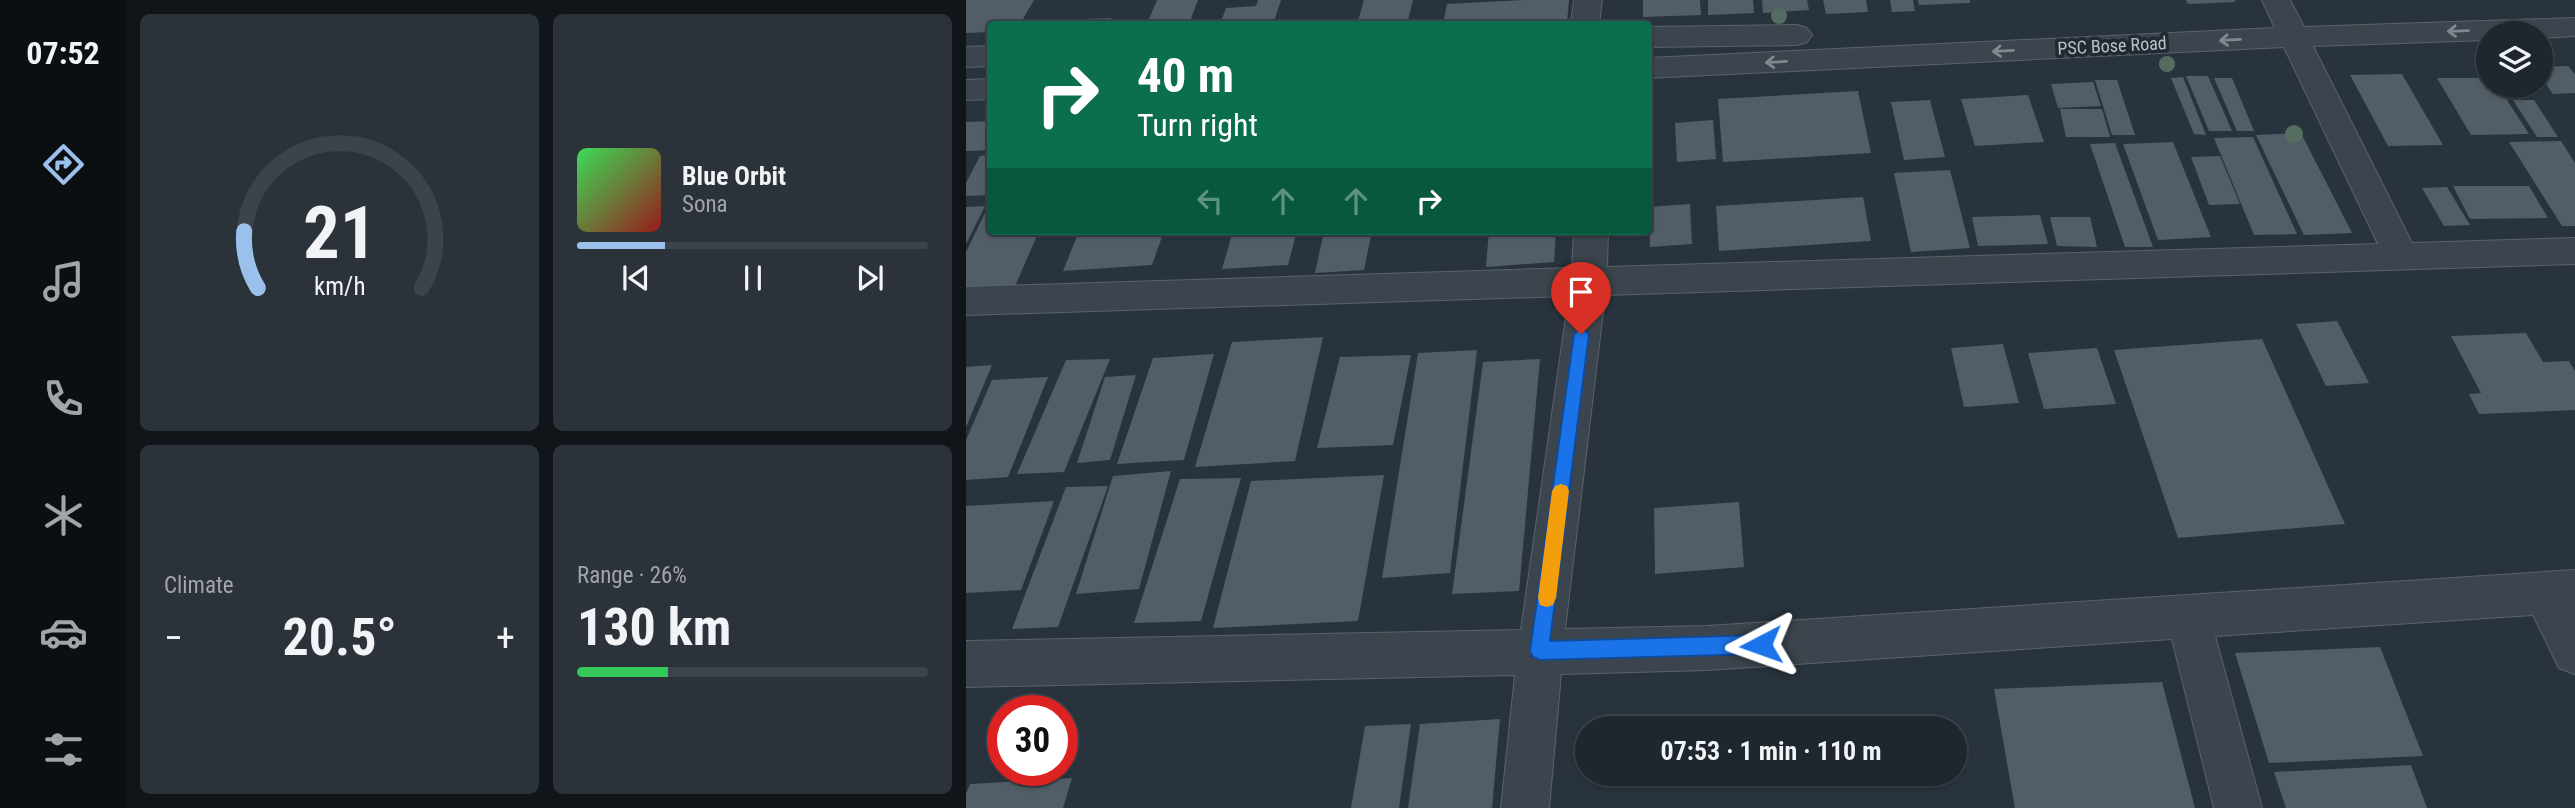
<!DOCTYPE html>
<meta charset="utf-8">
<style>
:root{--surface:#1e262e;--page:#2b323a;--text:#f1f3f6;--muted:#a1a5aa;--line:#3c434a;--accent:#99c1ec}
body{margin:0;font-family:"Roboto Condensed",sans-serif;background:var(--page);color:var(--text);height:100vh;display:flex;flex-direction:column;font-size:26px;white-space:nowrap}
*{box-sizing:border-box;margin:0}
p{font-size:23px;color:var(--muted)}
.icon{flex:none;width:38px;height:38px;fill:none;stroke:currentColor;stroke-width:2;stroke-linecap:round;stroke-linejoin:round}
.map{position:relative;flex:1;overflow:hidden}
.sheet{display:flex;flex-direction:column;gap:14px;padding:14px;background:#101519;width:840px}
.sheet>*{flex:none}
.hud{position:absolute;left:21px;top:21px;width:665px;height:214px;border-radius:7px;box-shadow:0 2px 5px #0004,0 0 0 2px var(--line);background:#0b6e4f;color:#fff;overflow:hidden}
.fabs{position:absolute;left:1510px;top:21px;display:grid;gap:14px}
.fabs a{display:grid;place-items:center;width:77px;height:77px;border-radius:50%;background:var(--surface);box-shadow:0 2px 5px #0004,0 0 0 2px var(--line);font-size:35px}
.speed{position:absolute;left:21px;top:695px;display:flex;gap:14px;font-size:35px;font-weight:700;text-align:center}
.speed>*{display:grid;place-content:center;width:91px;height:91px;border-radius:50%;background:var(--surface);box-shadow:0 2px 5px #0004,0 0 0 2px var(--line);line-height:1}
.speed .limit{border:10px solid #d22;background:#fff;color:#111}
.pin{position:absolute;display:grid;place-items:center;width:60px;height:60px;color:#fff;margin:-72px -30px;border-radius:50% 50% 50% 0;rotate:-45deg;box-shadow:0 0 7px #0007}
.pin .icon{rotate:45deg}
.me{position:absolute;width:77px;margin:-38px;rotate:266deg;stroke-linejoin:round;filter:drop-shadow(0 0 5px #0008)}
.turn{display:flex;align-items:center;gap:24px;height:147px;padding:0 35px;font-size:32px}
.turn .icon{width:91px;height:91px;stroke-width:2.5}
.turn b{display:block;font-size:49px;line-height:60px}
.lanes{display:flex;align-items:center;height:66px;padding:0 35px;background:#0003;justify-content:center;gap:35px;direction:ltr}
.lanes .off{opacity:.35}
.big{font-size:52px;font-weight:700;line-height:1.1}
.sheet .widget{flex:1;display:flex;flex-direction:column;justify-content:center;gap:10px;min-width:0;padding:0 24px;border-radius:10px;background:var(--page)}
.sheet .dial{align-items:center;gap:0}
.dial svg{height:182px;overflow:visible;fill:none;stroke:var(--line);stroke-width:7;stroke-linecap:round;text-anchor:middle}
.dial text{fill:var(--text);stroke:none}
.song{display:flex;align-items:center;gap:21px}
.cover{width:84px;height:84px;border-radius:10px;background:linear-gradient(135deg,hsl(130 70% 55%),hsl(0 70% 35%))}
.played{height:7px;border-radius:4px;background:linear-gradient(90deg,var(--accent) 25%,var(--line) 25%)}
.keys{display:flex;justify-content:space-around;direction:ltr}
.heat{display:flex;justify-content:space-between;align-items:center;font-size:38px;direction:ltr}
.charge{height:10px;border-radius:5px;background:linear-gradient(90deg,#34c759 26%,var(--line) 0)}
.sheet .tiles{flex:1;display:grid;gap:14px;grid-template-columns:repeat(2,1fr)}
.trip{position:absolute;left:609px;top:716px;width:392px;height:70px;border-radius:35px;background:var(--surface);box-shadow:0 2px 5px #0004,0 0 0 2px var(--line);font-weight:700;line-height:70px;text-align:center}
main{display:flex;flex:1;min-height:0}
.menu{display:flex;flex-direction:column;width:126px;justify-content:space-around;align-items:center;background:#0c0f12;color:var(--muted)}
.menu .icon{width:49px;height:49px}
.menu .selected{color:var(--accent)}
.menu b{font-size:32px;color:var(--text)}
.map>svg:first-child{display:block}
.building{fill:#525e67}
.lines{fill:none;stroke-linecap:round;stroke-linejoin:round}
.minor-casing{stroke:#5a636b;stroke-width:2}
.minor{fill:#3c454d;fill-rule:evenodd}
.tree{fill:#556c61}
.oneway{stroke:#808991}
.route{fill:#1a73e8;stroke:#114b97;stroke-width:2}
.slow{fill:#f59e0b}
.labels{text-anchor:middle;stroke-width:7;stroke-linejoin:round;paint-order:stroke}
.far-street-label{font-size:18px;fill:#b8c0c8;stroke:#212a32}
</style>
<main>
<nav class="menu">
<b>07:52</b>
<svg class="icon selected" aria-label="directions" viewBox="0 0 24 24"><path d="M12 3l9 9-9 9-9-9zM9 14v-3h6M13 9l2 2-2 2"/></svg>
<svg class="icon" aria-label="music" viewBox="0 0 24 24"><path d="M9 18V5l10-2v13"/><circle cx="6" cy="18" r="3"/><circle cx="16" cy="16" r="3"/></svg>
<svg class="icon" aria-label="phone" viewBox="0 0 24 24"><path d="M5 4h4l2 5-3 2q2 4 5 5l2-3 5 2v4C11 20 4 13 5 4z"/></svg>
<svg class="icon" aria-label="climate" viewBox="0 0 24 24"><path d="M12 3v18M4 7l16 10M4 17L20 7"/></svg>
<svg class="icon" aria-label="car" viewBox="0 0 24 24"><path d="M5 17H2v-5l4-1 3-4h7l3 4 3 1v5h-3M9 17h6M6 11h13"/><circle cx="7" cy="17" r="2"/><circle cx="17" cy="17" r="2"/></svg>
<svg class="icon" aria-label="filters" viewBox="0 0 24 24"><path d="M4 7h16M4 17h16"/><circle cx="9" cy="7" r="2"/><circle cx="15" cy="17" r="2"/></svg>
</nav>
<section class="sheet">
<div class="tiles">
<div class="widget dial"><svg viewBox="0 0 100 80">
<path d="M14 69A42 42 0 1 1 86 69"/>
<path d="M14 69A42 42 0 0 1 8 44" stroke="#99c1ec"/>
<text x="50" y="56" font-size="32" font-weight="700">21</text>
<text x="50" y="72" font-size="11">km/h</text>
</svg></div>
<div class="widget">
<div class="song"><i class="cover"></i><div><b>Blue Orbit</b><p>Sona</p></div></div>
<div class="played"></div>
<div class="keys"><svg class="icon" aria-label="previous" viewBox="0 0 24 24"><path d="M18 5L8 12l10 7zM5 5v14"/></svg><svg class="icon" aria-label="pause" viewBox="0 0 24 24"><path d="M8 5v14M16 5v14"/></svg><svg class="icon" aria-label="next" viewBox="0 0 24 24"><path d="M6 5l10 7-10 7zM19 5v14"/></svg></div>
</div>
<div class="widget"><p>Climate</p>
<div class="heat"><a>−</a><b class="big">20.5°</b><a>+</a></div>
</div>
<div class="widget"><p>Range · 26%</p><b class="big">130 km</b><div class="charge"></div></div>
</div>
</section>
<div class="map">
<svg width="1609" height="808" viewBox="0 0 1609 808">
<rect width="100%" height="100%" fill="#28333d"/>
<path class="building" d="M0 0H68L54 24H24V32L0 33Z
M191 0H232L223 24H181Z
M292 0H315L307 24H254L260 8 290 6Z
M398 0H447L441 24H391Z
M558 0H603L601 23 477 24 481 4Z
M677 0H734L735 15 677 17Z
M742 0H787L788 13 742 15Z
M796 0H841L843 10 797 13Z
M857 0H900L902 12 860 14Z
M924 0H947L949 11 926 12Z
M952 0H1004V3L953 5Z
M1220 0H1269V2L1222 4Z
M145 18 142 24H83L86 20Z
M1602 66 1609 74V93L1587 94 1575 77V67Z
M1436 74 1477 145 1422 146 1384 75Z
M1220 76H1242L1266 131H1243Z
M1217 77 1240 135 1228 134 1205 78Z
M1248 78H1266L1288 131H1271Z
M1471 78H1522V86H1532L1563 134 1505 135Z
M1129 80H1151L1169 135H1146Z
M1127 82 1135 106 1092 108 1085 84Z
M892 91 905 153 757 162 752 99Z
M1062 95 1078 142 1009 146 995 99Z
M964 100 979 157 938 160 925 102Z
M1547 100H1568L1592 137H1571Z
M1094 109H1136L1144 137H1100Z
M747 120 750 159 711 162 709 123Z
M24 121V150L0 151V122Z
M1335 133 1386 233 1338 235 1290 135Z
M1287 137 1331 234 1288 235 1248 138Z
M1595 141 1609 163V226H1596L1543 142Z
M1207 142 1245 237 1192 240 1157 144Z
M1149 143 1187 247H1159L1124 144Z
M24 155 23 195 0 196V183L14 156Z
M1254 156 1274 204 1243 205 1225 157Z
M984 170 1004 248 945 252 928 173Z
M1487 186H1563L1582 218 1504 219Z
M1481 187 1504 225 1478 226 1456 188Z
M897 197 905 241 753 251 750 206Z
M724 204 726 244 684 247 683 207Z
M19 206 0 244V207Z
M19 213H24V231H73L49 286 0 289V252Z
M1074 215 1082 244 1012 246 1006 217Z
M1084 217H1124L1131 247 1091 246Z
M113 231H198L186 265 97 271Z
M267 231H331L322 265 256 269Z
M358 231H406L398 270 349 273Z
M523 231H590L588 262 520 267Z
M1371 321 1403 383 1360 386 1330 324Z
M1560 333 1577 362 1603 361 1609 371V410L1513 414 1503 394 1515 393 1485 336Z
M357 337 329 461 229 467 266 342Z
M1296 339 1379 524 1212 538 1148 350Z
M1037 344 1053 403 998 407 985 348Z
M1131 348 1150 404 1078 409 1062 353Z
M511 350 484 573 416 578 452 353Z
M248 354 218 460 151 464 187 358Z
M445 355 427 445 351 448 374 357Z
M144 359 98 472 51 474 100 360Z
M574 359 553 591 486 594 517 362Z
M26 365 0 427V367Z
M170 375 144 460 111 463 139 377Z
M82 377 42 477 0 480V440L26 380Z
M205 471 173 589 110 594 147 476Z
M418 475 392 621 247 628 285 481Z
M275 478 235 621 168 623 214 479Z
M142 486 92 627 46 629 100 487Z
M88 501 55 590 0 593V506Z
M773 502 778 567 689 574 688 508Z
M1414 647 1457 756 1303 763 1269 653Z
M1196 682 1229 808H1049L1028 689Z
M534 719 526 808H442L454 724Z
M445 724 433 808H385L399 726Z
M1445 765 1461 808H1320L1308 772Z
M106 778 97 808H0V794L4 784Z"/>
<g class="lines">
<g class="minor-casing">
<path id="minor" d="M608 0H636L633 24H605Z
M1296 0H1324L1338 27 1609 18V36L1575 38V33H1522V40L1347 46 1446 243 1609 238V264L639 295 599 629 741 626 1609 570V674L1593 668 1567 615 1249 636 1296 808H1248L1206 639 741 670 595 674 583 808H535L549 675 0 687V641L555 630 603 296 0 315V287L606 268 608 231H642L641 267 1412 244 1318 47 682 78V58L1309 28Z
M831 25 841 28 846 35 841 42 831 45 682 47V27Z
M24 46V66L0 67V47Z
M24 79V99L0 100V80Z"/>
</g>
<use href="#minor" class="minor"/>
</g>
<g class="tree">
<circle cx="813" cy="16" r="8"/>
<circle cx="1201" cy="64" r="8"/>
<circle cx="1328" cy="134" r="9"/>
</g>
<defs><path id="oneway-shaft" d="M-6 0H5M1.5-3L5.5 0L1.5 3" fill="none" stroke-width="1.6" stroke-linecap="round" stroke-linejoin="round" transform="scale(1.75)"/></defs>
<g class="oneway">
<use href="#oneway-shaft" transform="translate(1492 31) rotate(178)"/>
<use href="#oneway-shaft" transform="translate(1264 40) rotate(177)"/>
<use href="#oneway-shaft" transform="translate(1037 51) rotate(177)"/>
<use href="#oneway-shaft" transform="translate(810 62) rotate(177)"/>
</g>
<path class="route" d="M615 328 623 334 584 641 795 635 801 638 804 645 801 651 795 654 574 660 567 657 564 651 608 334Z"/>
<path class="slow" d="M595 484 601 486 603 491 590 598 587 605 581 607 574 605 572 598 586 491 589 486Z"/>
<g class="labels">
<g class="far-street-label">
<text transform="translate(1146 46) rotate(-3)" y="6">PSC Bose Road</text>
</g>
</g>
</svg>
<div class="fabs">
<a><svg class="icon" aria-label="layers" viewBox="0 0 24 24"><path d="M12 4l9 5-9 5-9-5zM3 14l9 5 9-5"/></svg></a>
</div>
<div class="speed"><div class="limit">30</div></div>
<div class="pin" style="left:615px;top:334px;background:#d93025"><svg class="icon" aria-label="arrive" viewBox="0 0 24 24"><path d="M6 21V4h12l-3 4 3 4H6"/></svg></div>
<svg class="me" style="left:795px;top:645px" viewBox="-20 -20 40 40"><path d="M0-17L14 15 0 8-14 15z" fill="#1a73e8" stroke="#fff" stroke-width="4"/></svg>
<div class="trip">07:53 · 1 min · 110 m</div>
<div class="hud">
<div class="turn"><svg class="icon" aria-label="right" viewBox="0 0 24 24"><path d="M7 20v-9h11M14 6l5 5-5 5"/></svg><div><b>40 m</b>Turn right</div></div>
<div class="lanes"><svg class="icon off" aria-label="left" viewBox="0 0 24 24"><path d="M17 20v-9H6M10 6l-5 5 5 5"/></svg><svg class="icon off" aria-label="ahead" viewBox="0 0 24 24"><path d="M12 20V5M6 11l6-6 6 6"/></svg><svg class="icon off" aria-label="ahead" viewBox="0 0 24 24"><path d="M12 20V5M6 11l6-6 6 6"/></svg><svg class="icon" aria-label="right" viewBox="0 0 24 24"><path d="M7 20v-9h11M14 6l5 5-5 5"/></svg></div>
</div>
</div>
</main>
